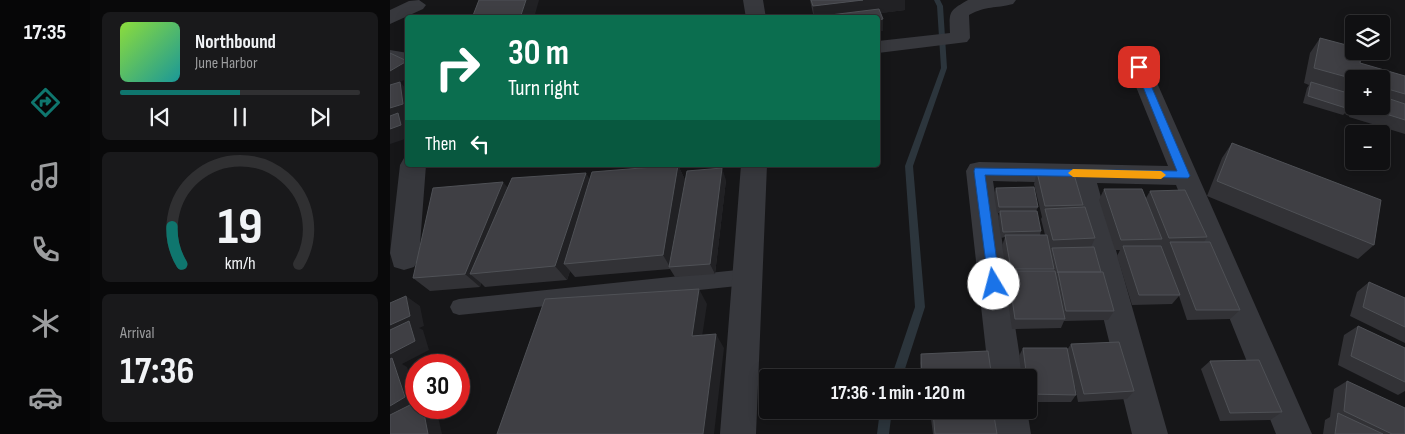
<!DOCTYPE html>
<meta charset="utf-8">
<style>
:root{--surface:#101012;--page:#19191b;--text:#f1f3f6;--muted:#9c9d9f;--line:#303032;--accent:#0f766e}
body{margin:0;font-family:"Sofia Sans Condensed",sans-serif;background:var(--page);color:var(--text);height:100vh;display:flex;flex-direction:column;font-size:19px;white-space:nowrap}
*{box-sizing:border-box;margin:0}
p{font-size:16px;color:var(--muted)}
.icon{flex:none;width:28px;height:28px;fill:none;stroke:currentColor;stroke-width:2;stroke-linecap:round;stroke-linejoin:round}
.map{position:relative;flex:1;overflow:hidden}
.drawer{display:flex;flex-direction:column;gap:12px;padding:12px;background:#09090a;width:300px}
.drawer>*{flex:none}
.banner{position:absolute;left:15px;top:15px;width:475px;height:152px;border-radius:5px;box-shadow:0 2px 12px #0003,0 0 0 1px var(--line);background:#0b6e4f;color:#fff;overflow:hidden}
.controls{position:absolute;left:955px;top:15px;display:grid;gap:10px}
.controls a{display:grid;place-items:center;width:45px;height:45px;border-radius:5px;background:var(--surface);box-shadow:0 2px 12px #0003,0 0 0 1px var(--line);font-size:25px}
.speed{position:absolute;left:15px;top:354px;display:flex;gap:10px;font-size:25px;font-weight:700;text-align:center}
.speed>*{display:grid;place-content:center;width:65px;height:65px;border-radius:50%;background:var(--surface);box-shadow:0 2px 12px #0003,0 0 0 1px var(--line);line-height:1}
.speed .limit{border:8px solid #d22;background:#fff;color:#111}
.pin{position:absolute;display:grid;place-items:center;width:42px;height:42px;color:#fff;margin:-21px;border-radius:10px;box-shadow:0 2px 8px #0006}
.me{position:absolute;width:55px;margin:-28px;rotate:352deg;stroke-linejoin:round;filter:drop-shadow(0 0 4px #0008)}
.turn{display:flex;align-items:center;gap:18px;height:105px;padding:0 20px;font-size:22px}
.turn .icon{width:65px;height:65px;stroke-width:2.5}
.turn b{display:block;font-size:35px;line-height:42px}
.then{display:flex;align-items:center;height:48px;padding:0 20px;background:#0003;gap:10px;font-size:19px}
.big{font-size:38px;font-weight:700;line-height:1.1}
.drawer .widget{flex:1;display:flex;flex-direction:column;justify-content:center;gap:8px;min-width:0;padding:0 18px;border-radius:8px;background:var(--page)}
.drawer .dial{align-items:center;gap:0}
.dial svg{height:130px;overflow:visible;fill:none;stroke:var(--line);stroke-width:7;stroke-linecap:round;text-anchor:middle}
.dial text{fill:var(--text);stroke:none}
.song{display:flex;align-items:center;gap:15px}
.cover{width:60px;height:60px;border-radius:8px;background:linear-gradient(135deg,hsl(90 70% 55%),hsl(180 70% 35%))}
.played{height:5px;border-radius:2px;background:linear-gradient(90deg,var(--accent) 50%,var(--line) 50%)}
.keys{display:flex;justify-content:space-around;direction:ltr}
.trip{position:absolute;left:369px;top:369px;width:278px;height:50px;border-radius:5px;background:var(--surface);box-shadow:0 2px 12px #0003,0 0 0 1px var(--line);font-weight:700;line-height:50px;text-align:center}
main{display:flex;flex:1;min-height:0}
.tabs{display:flex;flex-direction:column;width:90px;justify-content:space-around;align-items:center;background:#060607;color:var(--muted)}
.tabs .icon{width:35px;height:35px}
.tabs .selected{color:var(--accent)}
.tabs b{font-size:22px;color:var(--text)}
.map>svg:first-child{display:block}
.lines{fill:none;stroke-linecap:round;stroke-linejoin:round}
.stream{fill:#2c353c;fill-rule:evenodd}
.lane{fill:#37383d;fill-rule:evenodd}
.street{fill:#37383d;fill-rule:evenodd}
.wall{fill:#323236;fill-rule:evenodd}
.shaded-wall{fill:#212124}
.building{fill:#3f3f44;stroke:#4f5156}
.route{fill:#1a73e8;stroke:#114b97}
.slow{fill:#f59e0b}
</style>
<main>
<nav class="tabs">
<b>17:35</b>
<svg class="icon selected" aria-label="directions" viewBox="0 0 24 24"><path d="M12 3l9 9-9 9-9-9zM9 14v-3h6M13 9l2 2-2 2"/></svg>
<svg class="icon" aria-label="music" viewBox="0 0 24 24"><path d="M9 18V5l10-2v13"/><circle cx="6" cy="18" r="3"/><circle cx="16" cy="16" r="3"/></svg>
<svg class="icon" aria-label="phone" viewBox="0 0 24 24"><path d="M5 4h4l2 5-3 2q2 4 5 5l2-3 5 2v4C11 20 4 13 5 4z"/></svg>
<svg class="icon" aria-label="climate" viewBox="0 0 24 24"><path d="M12 3v18M4 7l16 10M4 17L20 7"/></svg>
<svg class="icon" aria-label="car" viewBox="0 0 24 24"><path d="M5 17H2v-5l4-1 3-4h7l3 4 3 1v5h-3M9 17h6M6 11h13"/><circle cx="7" cy="17" r="2"/><circle cx="17" cy="17" r="2"/></svg>
</nav>
<section class="drawer">
<div class="widget">
<div class="song"><i class="cover"></i><div><b>Northbound</b><p>June Harbor</p></div></div>
<div class="played"></div>
<div class="keys"><svg class="icon" aria-label="previous" viewBox="0 0 24 24"><path d="M18 5L8 12l10 7zM5 5v14"/></svg><svg class="icon" aria-label="pause" viewBox="0 0 24 24"><path d="M8 5v14M16 5v14"/></svg><svg class="icon" aria-label="next" viewBox="0 0 24 24"><path d="M6 5l10 7-10 7zM19 5v14"/></svg></div>
</div>
<div class="widget dial"><svg viewBox="0 0 100 80">
<path d="M14 69A42 42 0 1 1 86 69"/>
<path d="M14 69A42 42 0 0 1 8 46" stroke="#0f766e"/>
<text x="50" y="56" font-size="32" font-weight="700">19</text>
<text x="50" y="72" font-size="11">km/h</text>
</svg></div>
<div class="widget"><p>Arrival</p><b class="big">17:36</b></div>
</section>
<div class="map">
<svg width="1015" height="434" viewBox="0 0 1015 434">
<rect width="100%" height="100%" fill="#161618"/>
<g class="lines">
<path class="stream" d="M544 0H550L553 6 557 68 523 166 535 307 512 378H501L525 307 515 166 551 68 547 6Z
M490 410H502L499 434H487Z"/>
<path class="lane" d="M357 269 363 272 366 277 363 282 357 285 69 315 63 313 60 307 63 301 69 299Z"/>
<path class="street" d="M29 0 36 5 33 9 0 24V10L19 1Z
M353 0H373L376 18H356Z
M578 0H626L623 4C604 9 598 5 579 15L580 38 577 42 488 53V41L560 33C559 11 559 11 578 0Z
M0 50 18 53V67L0 64Z
M749 60 757 62 760 67 922 434H886L786 185 707 183 778 434H742L680 183 603 181 633 378H599L576 171 580 164 589 162 778 166 738 67 741 62Z
M18 157V165H36L29 258 24 267 14 270 4 267 0 253 10 165 14 158Z
M351 165H377L366 434H330Z
M603 410H637L641 434H605Z"/>
</g>
<path class="wall" d="M420 0H515V10L490 13 493 31 488 18H424Z
M930 38 970 63 1015 76V134L959 117 961 102 964 98 960 97 959 109 953 115 913 103 917 88 919 85 914 83 920 53ZM964 79H991V106H964Z
M842 143 984 245 968 259 817 196 832 158Z
M288 165 295 180 293 194 336 180 325 274 285 277 280 269 185 277 180 271 177 280 95 287 91 283 90 287 40 291 23 278 118 187 200 179Z
M647 172 693 205 692 207 705 238 701 247 711 272 724 311 718 320 674 321 671 328 622 329 615 281 617 274 612 246 615 237 611 238 608 217 609 213H607L604 194 606 188 648 207 646 211 651 231 650 235H655L651 219 652 217 644 184Z
M714 189 756 198 760 191 817 237 814 242 850 310 840 319 797 320 789 296 782 304 742 305 727 256 730 250H725L709 200Z
M979 282 1015 298V343L960 316 967 292Z
M968 326 1015 348V391L1008 395 948 365 954 335Z
M681 344 744 391 737 399 688 402 685 386 686 395 681 402H638V378H632L629 356 633 348 677 350Z
M531 354 602 378H531L530 363Z
M820 361 892 412 880 420 830 421 811 369Z
M957 381 1015 434H933L935 420 940 417 944 389Z
M534 410H604L603 411 607 434H543L541 419 542 414H534Z"/>
<path class="shaded-wall" d="M136 0H149L144 18H130Z
M473 0H515V10L454 18H424L423 6Z
M493 19V31H488V20Z
M17 61 18 78 10 82 18 91V118L14 119 18 123V138L0 144V71Z
M288 165 295 180 281 267H280L273 255Z
M332 168 336 180 325 274 320 264Z
M196 173 205 187 174 264 180 271 177 280 165 266Z
M113 182 126 197 80 274 91 283 90 287 75 274Z
M309 289 317 304 310 350 302 336Z
M16 296 30 306 34 326 29 328 33 330 39 350 12 364 17 367 26 394V408L0 423V325Z
M326 334 334 348 324 434H313Z
M33 408H46L52 434H38Z"/>
<path class="building" d="M89 0H136L130 18H82Z
M421 0H473L423 6Z
M489 9 493 19 488 20V18L424 17Z
M930 38 964 47V51H972L970 63 1015 76V94L991 87V79H964L924 68Z
M0 53 17 61 0 71Z
M10 82 13 104 0 108V85Z
M921 82 961 94 959 109 918 96Z
M991 96 1015 104V120L971 106H991Z
M8 113 11 125 0 129V116Z
M842 143 991 200 984 245 827 181Z
M288 165 273 255 174 264 202 172Z
M332 168 320 264 279 267 297 171Z
M683 171 693 205 655 206 647 172Z
M196 173 165 266 80 274 122 178Z
M113 182 75 274 23 278 43 188Z
M644 187 648 207H609L606 188Z
M714 189H752L772 239 731 240Z
M795 190 817 237 779 238 760 191Z
M695 207 705 238 663 240 655 209Z
M610 211H647L651 231 613 232Z
M615 235H657L664 269H621Z
M780 242H820L850 310H806Z
M733 246H771L790 295H749Z
M704 247 711 272H668V273L662 248Z
M618 271H665L675 319H625Z
M668 272H713L724 311H676Z
M979 282 1015 298V327L973 307Z
M309 289 302 336 326 334 313 434H107L155 299Z
M16 296 20 316 0 325V303Z
M19 321 25 341 0 354V330Z
M968 326 1015 348V382L961 356Z
M729 342 744 391 694 394 681 344Z
M633 348H677L686 395 639 394Z
M598 351 602 378H532L531 354Z
M2 358 15 397 0 406V359Z
M869 360 892 412 840 413 820 361Z
M957 381 1015 408V434H1002L954 411Z
M26 402V408H33L38 434H0V415Z
M562 410H603L607 434H545L543 412Z
M948 413 993 434H945Z"/>
<path class="route" d="M746 65 753 67 800 176 798 178 595 175 610 284 604 289 599 287 584 171 585 168 787 171 745 67Z"/>
<path class="slow" d="M683 169 771 171 776 175 771 179 683 177 678 173Z"/>
</svg>
<div class="controls">
<a><svg class="icon" aria-label="layers" viewBox="0 0 24 24"><path d="M12 4l9 5-9 5-9-5zM3 14l9 5 9-5"/></svg></a>
<a>+</a>
<a>−</a>
</div>
<div class="speed"><div class="limit">30</div></div>
<div class="pin" style="left:749px;top:67px;background:#d93025"><svg class="icon" aria-label="arrive" viewBox="0 0 24 24"><path d="M6 21V4h12l-3 4 3 4H6"/></svg></div>
<svg class="me" style="left:604px;top:284px" viewBox="-20 -20 40 40"><circle r="19" fill="#fff"/><path d="M0-13L10 11 0 6-10 11z" fill="#1a73e8"/></svg>
<div class="trip">17:36 · 1 min · 120 m</div>
<div class="banner">
<div class="turn"><svg class="icon" aria-label="right" viewBox="0 0 24 24"><path d="M7 20v-9h11M14 6l5 5-5 5"/></svg><div><b>30 m</b>Turn right</div></div>
<div class="then">Then<svg class="icon" aria-label="left" viewBox="0 0 24 24"><path d="M17 20v-9H6M10 6l-5 5 5 5"/></svg></div>
</div>
</div>
</main>
